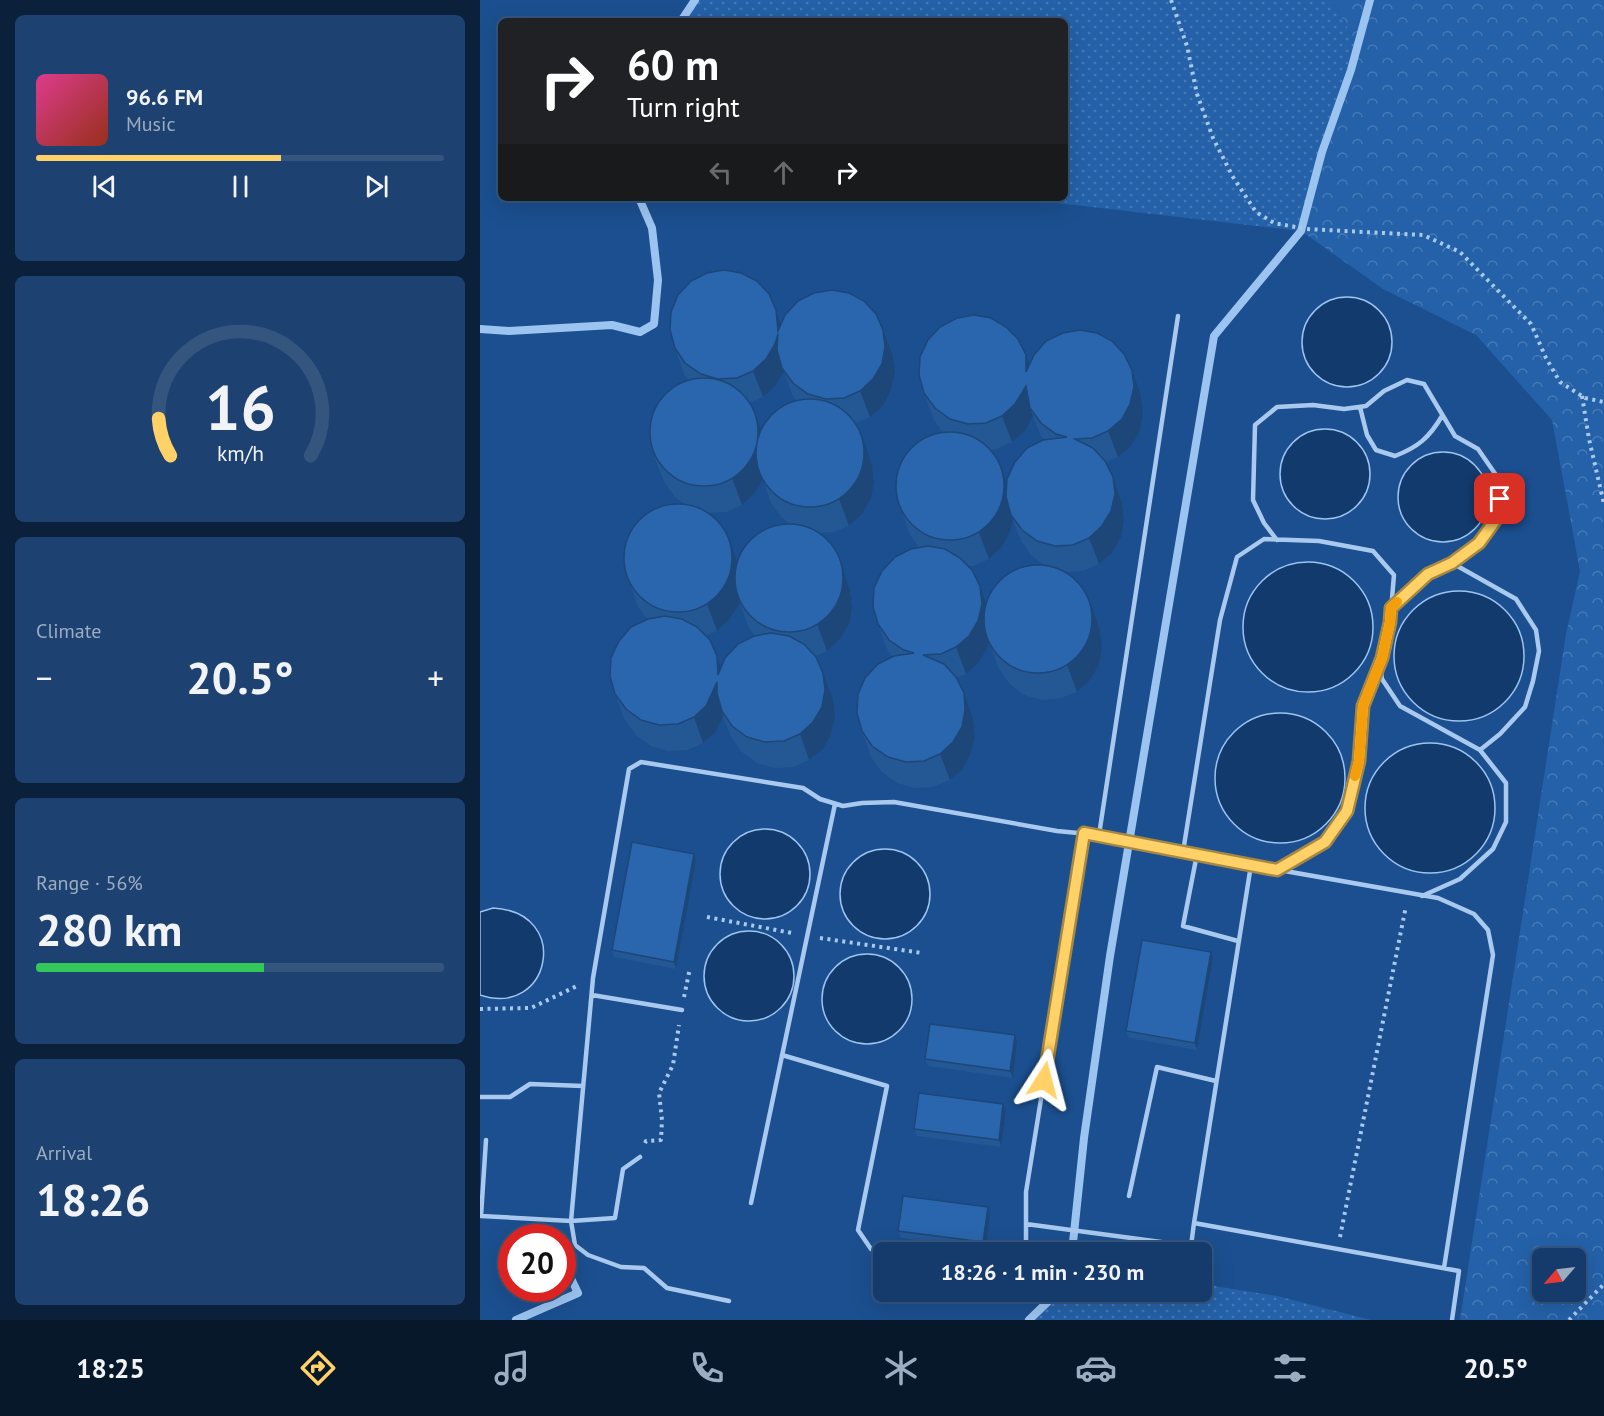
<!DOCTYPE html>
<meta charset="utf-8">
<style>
:root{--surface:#143b6b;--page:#1d4271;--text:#f1f3f6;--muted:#9dadc1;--line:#33557e;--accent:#ffd166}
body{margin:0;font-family:"PT Sans",sans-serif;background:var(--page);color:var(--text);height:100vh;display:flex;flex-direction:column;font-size:22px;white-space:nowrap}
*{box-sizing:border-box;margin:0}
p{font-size:20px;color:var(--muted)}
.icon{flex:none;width:33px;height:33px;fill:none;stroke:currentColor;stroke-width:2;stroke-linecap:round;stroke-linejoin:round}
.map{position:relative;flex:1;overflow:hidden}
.panel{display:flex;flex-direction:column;gap:15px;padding:15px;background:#0b203b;width:480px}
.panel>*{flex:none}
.guide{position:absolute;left:18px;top:18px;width:570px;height:183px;border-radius:9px;box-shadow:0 6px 24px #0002,0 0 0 2px var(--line);background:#202124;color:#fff;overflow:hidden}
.needle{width:39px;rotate:242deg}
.fabs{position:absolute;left:1052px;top:1248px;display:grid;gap:12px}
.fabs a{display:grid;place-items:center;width:54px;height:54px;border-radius:9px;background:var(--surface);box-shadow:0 6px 24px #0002,0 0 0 2px var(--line);font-size:30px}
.speed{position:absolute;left:18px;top:1224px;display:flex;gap:12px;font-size:30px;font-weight:700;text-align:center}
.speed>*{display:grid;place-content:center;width:78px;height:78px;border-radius:50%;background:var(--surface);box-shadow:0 6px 24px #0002,0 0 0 2px var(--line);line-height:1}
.speed .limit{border:9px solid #d22;background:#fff;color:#111}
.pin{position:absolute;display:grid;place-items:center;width:51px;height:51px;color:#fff;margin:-26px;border-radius:12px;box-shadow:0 3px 9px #0006}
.me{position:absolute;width:66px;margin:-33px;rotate:9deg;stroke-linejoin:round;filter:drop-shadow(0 0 4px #0008)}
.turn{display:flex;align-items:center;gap:21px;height:126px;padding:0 30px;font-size:27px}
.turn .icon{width:78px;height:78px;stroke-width:2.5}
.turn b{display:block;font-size:42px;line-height:51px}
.lanes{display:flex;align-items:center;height:57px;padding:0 30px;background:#0003;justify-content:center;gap:30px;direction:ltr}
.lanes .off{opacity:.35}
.big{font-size:45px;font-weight:600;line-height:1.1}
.panel .card{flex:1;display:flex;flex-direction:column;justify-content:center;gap:9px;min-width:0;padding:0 21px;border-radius:9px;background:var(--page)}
.panel .dial{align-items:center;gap:0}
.dial svg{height:156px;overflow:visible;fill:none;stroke:var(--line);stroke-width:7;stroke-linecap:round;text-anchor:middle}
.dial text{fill:var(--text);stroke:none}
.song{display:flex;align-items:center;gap:18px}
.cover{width:72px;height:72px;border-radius:9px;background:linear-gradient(135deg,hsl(330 70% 55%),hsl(10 70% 35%))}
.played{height:6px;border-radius:3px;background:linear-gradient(90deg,var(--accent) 60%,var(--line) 60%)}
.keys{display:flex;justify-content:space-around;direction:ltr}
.heat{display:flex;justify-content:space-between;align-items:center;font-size:33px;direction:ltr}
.charge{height:9px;border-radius:4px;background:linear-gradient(90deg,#34c759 56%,var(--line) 0)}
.trip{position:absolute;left:393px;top:1242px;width:339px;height:60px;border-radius:9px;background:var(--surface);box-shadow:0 6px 24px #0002,0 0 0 2px var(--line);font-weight:600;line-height:60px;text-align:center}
.tabs{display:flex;height:96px;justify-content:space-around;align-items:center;background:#08182b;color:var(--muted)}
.tabs .icon{width:42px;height:42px}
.tabs .active{color:var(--accent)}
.tabs b{font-size:27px;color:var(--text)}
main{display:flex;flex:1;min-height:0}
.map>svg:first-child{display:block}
.grass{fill:url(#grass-dots)}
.forest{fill:url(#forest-crowns);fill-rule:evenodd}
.water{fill:#123a6d;stroke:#9cc4f0;stroke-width:1.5}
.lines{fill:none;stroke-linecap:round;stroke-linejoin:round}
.stream{stroke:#9cc4f0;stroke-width:8}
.path{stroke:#a9c9ee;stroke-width:4;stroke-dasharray:3 4.5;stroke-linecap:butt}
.service{stroke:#a9c9ee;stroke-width:4.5}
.wall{fill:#245895;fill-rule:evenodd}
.shaded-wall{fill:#1d4779}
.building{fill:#2a66ad;stroke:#1d4779;stroke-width:1.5}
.route-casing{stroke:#a68842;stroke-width:15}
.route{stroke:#ffd166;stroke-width:10}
.slow{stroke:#f59e0b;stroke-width:10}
</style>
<main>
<section class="panel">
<div class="card">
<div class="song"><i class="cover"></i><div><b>96.6 FM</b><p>Music</p></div></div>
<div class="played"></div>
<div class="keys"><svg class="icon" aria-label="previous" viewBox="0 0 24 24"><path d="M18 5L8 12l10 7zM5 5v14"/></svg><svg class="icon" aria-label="pause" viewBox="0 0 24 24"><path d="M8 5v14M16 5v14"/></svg><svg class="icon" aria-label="next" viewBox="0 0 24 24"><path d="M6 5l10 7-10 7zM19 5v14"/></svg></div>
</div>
<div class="card dial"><svg viewBox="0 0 100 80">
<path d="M14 69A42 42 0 1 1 86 69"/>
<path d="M14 69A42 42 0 0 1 8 50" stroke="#ffd166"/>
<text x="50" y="56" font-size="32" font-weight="700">16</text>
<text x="50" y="72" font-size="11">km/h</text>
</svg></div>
<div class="card"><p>Climate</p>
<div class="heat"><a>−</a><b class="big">20.5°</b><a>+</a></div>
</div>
<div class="card"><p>Range · 56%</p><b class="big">280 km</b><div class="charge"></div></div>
<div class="card"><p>Arrival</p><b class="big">18:26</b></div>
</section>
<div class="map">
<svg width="1124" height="1320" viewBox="0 0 1124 1320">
<defs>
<pattern id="grass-dots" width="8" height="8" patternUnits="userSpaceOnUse" patternTransform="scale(1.5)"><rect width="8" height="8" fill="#2461a8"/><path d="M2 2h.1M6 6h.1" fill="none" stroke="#4579b5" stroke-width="1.8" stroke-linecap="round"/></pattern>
<pattern id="forest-crowns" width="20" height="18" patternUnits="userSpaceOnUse" patternTransform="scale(1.5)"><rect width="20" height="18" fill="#2461a8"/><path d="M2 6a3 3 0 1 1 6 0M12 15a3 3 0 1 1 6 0" fill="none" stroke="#4579b5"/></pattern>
</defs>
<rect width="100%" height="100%" fill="#1b4f8f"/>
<path class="grass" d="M215 0H852L878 46 842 152 821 231 534 198H585V21H201Z
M722 1284 797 1296 891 1320H549L578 1292H722Z"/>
<path class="forest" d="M852 0H1124V1320H980L1086 634 1100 571 1072 420 996 335 903 289 821 231 842 152 878 46ZM1062 1258H1095V1292H1062Z"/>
<path class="water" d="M822 342a45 45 0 1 1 90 0a45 45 0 1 1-90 0Z
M800 474a45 45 0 1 1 90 0a45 45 0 1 1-90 0Z
M918 497a45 45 0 1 1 90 0a45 45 0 1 1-90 0Z
M763 627a65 65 0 1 1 130 0a65 65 0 1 1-130 0Z
M914 656a65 65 0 1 1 130 0a65 65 0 1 1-130 0Z
M735 778a65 65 0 1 1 130 0a65 65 0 1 1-130 0Z
M885 808a65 65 0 1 1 130 0a65 65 0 1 1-130 0Z
M240 874a45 45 0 1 1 90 0a45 45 0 1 1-90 0Z
M360 894a45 45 0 1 1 90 0a45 45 0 1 1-90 0Z
M13 908C93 912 70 1019 0 995V912Z
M224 976a45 45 0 1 1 90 0a45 45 0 1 1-90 0Z
M342 999a45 45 0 1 1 90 0a45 45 0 1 1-90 0Z"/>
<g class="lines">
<path class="stream" d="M201 21 215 0
M0 329 29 331 132 325 160 332 174 324 178 280 172 228 159 198
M592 1252 604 1138 630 956 734 336 821 231 842 152 871 70 890 0
M36 1320 98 1293 84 1264
M549 1320 578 1292"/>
<path class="path" d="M691 0 707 46 717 94 733 138 753 177 776 212 794 223 826 229 943 235 980 252 1051 324 1066 358 1080 382 1105 398 1124 402
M1102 396 1109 439 1124 504
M227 917 312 933
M340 938 442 953
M204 997 210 968
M0 1009 51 1008 99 985
M165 1143 166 1141 181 1140 182 1120 179 1093 193 1065 199 1025
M860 1237 926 906
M1089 1320 1124 1284"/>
<path class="service" d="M880 407 887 435 896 450 915 456C938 447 949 438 962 416
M797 540 784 523 773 500 775 425 797 407 833 405 864 409 886 406 904 391 927 380 944 384 975 436 998 449 1016 475 1020 499 1017 518 999 543 972 563
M912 607 948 574 972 563 1036 599 1056 630 1059 651 1053 681 1045 707 1020 734 1000 750
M900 666 902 679 920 706 1000 750 1026 783V822L1013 849 980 879 942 896
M619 835 698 316
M703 852 740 620 757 557 784 539 839 541 893 551 914 575 910 622 902 658 883 706 879 761 867 811 845 842 797 870
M717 854 703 926 758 941
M771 865 958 898 994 914 1008 930 1013 955 964 1268
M112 995 202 1010
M302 1055 407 1086 378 1230 391 1249 417 1252
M0 1097H30L50 1084 103 1086
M6 1140 1 1216 91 1221 95 1245 108 1255 141 1267 164 1268 187 1288 249 1301
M160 1157 143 1169 135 1218 91 1221 113 978 149 769 161 762 323 788 340 799 363 806 382 803 414 802 577 831 619 835 771 865 714 1223 979 1271 972 1320
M649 1196 677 1067 736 1081
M271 1203 355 804
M546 1224 711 1246 714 1223
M539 1252 546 1246V1192L604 833"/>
</g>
<path class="wall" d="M296 310 302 324 413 356 415 373 411 390 403 406 390 417 376 423 392 465 394 482 391 499 382 514 369 526 353 532 339 533 361 563 370 590 372 607 369 624 360 639 347 651 335 656 353 699 355 716 351 734 343 749 329 760 313 767 295 768 277 763 262 752 251 737 243 716 236 732 223 743 207 750 188 751 171 746 156 735 145 720 135 694 167 619 159 608 149 582 206 505 195 497 184 482 174 456 208 380 204 374 195 348ZM304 372 312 394 316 401 281 432 269 403 283 397 295 386ZM283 480 291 503 302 518 310 524 257 561 227 513 246 512 262 505 275 493ZM259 601 269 628 275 636 241 667 225 636 237 631 250 619 259 604Z
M546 355 549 365 661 396 663 414 660 431 651 446 638 457 626 462 633 477 642 503 644 520 641 537 632 553 619 564 603 571 584 572 620 631 622 648 619 665 610 680 597 692 581 698 562 700 544 695 530 684 519 669 509 642 508 647 499 662 486 674 476 678 493 719 495 736 491 753 483 769 470 780 453 787 435 788 417 783 402 772 391 757 382 731 412 657 408 651 398 624 439 548 431 536 421 510 463 433 454 420 444 393ZM553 416 560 434 564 440 527 484 523 472 510 450 516 449 532 442 545 431ZM533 520 541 541 552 556 564 565 506 604 488 566H493L509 559 522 547 530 532Z
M214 854 216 861 196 969 134 957 132 950Z
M731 952 733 959 717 1050 649 1038 646 1031Z
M537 1042 533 1078 448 1066 445 1059Z
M523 1104 526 1111 521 1147 437 1136 434 1129Z
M508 1207 510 1214 506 1249 421 1238 418 1231Z"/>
<path class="shaded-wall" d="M296 310 306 336 298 331Z
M403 330 413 356 415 373 411 390 403 406 390 417 380 391Z
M298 334 302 368 304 372 295 386 283 397 273 371Z
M546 355 555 381 546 372Z
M652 370 661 396 663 414 660 431 651 446 638 457 628 431Z
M546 386 550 408 553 416 545 431 532 442 522 416Z
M276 417 286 444 281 477 283 480 275 493 262 505 252 478Z
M383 438 392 465 394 482 391 499 382 514 369 526 359 499Z
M523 472 532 498 531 515 533 520 530 532 522 547 509 559 499 533Z
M633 477 642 503 644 520 641 537 632 553 619 564 609 538Z
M251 543 260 570 262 587 259 604 250 619 237 631 227 604Z
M361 563 370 590 372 607 369 624 360 639 347 651 337 624Z
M500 586 509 612 511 630 508 647 499 662 486 674 476 647Z
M611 604 620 631 622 648 619 665 610 680 597 692 587 665Z
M237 656 246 682 238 675Z
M343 673 353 699 355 716 351 734 343 749 329 760 320 734Z
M237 682 242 711 243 716 236 732 223 743 214 717Z
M484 693 493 719 495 736 491 753 483 769 470 780 460 754Z
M214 854 216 861 196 969 194 962Z
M731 952 733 959 717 1050 715 1043Z
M535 1035 537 1042 533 1078 530 1071Z
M523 1104 526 1111 521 1147 519 1140Z
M508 1207 510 1214 506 1249 503 1242Z"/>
<path class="building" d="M244 270 261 273 277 281 289 294 296 310 298 331 305 315 318 301 334 293 352 290 369 293 384 301 396 314 403 330 405 347 402 364 393 379 380 391 364 398 346 399 328 394 313 383 302 368 297 350 298 334 295 344 286 359 273 371 257 378 238 379 221 374 205 363 195 348 190 330 191 312 198 295 211 281 227 273Z
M494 315 511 318 526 327 538 339 546 355V372L554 355 566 341 583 333 600 330 617 333 632 341 644 354 652 370 654 387 650 404 642 419 628 431 612 438 595 439 613 448 625 461 633 477 635 494 631 511 622 526 609 538 593 545 575 546 557 541 542 530 531 515 526 497 527 479 535 462 547 448 563 440 587 437 576 434 561 423 550 408 546 386 535 404 522 416 506 423 488 424 470 419 455 408 444 393 439 375 440 357 448 340 460 327 477 318Z
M170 432a54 54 0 1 1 108 0a54 54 0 1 1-108 0Z
M276 453a54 54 0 1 1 108 0a54 54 0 1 1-108 0Z
M416 486a54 54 0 1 1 108 0a54 54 0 1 1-108 0Z
M144 558a54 54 0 1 1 108 0a54 54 0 1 1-108 0Z
M255 578a54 54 0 1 1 108 0a54 54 0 1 1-108 0Z
M448 546 465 549 480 558 492 570 500 586 502 604 498 621 489 636 476 647 461 654 443 655 464 664 476 677 484 693 485 710 482 727 473 742 460 754 444 761 426 762 408 757 392 746 382 731 377 713 378 694 385 678 398 664 414 656 434 653 424 650 409 640 398 624 393 607 394 588 402 571 415 557 431 549Z
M504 619a54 54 0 1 1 108 0a54 54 0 1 1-108 0Z
M185 616 202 619 217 627 230 640 237 656 238 675 245 658 258 644 274 636 291 633 309 636 324 644 336 657 343 673 345 690 342 707 333 722 320 734 304 741 285 742 267 737 252 726 242 711 237 693V682L226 706 214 717 198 724 179 725 161 720 146 709 135 694 130 676 131 658 139 641 151 627 168 619Z
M152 842 214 854 194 962 132 950Z
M662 940 731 952 715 1043 646 1031Z
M450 1024 535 1035 530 1071 445 1059Z
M439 1093 523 1104 519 1140 434 1129Z
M423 1196 508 1207 503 1242 418 1231Z"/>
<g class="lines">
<g class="route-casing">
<path id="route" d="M564 1080 604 833 797 870 845 842 867 811 879 761 883 706 902 658 910 622 911 608 948 574 972 563 999 543 1017 518 1020 499"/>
</g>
<use href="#route" class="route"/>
<path class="slow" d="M875 776 879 761 883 706 902 658 910 622 911 608 917 602"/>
</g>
</svg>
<div class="fabs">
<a><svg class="needle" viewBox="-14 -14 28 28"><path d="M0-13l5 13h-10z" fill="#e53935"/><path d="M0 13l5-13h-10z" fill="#9dadc1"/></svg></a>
</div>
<div class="speed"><div class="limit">20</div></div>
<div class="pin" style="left:1020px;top:499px;background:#d93025"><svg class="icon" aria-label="arrive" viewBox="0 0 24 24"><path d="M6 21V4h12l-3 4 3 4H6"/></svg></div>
<svg class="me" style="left:564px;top:1080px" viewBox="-20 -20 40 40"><path d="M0-17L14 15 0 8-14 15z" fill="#ffd166" stroke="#fff" stroke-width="4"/></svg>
<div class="trip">18:26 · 1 min · 230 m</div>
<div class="guide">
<div class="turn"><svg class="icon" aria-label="right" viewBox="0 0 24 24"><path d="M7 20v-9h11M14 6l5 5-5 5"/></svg><div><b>60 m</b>Turn right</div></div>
<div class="lanes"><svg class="icon off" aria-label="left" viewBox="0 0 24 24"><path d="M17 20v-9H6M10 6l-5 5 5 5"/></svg><svg class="icon off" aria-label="ahead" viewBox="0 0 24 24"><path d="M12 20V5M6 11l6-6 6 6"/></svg><svg class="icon" aria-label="right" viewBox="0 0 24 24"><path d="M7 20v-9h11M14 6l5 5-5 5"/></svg></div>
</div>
</div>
</main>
<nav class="tabs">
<b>18:25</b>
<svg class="icon active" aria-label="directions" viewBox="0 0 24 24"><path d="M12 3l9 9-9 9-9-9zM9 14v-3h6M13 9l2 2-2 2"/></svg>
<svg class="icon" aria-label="music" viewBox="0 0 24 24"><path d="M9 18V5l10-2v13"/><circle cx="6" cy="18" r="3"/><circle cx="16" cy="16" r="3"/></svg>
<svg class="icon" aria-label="phone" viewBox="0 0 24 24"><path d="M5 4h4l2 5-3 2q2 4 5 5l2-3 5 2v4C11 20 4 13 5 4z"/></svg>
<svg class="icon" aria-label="climate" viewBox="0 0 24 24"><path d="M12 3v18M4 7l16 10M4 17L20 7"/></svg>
<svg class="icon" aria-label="car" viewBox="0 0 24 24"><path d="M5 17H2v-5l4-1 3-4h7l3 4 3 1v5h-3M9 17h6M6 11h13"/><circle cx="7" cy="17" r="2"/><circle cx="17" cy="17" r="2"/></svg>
<svg class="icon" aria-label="filters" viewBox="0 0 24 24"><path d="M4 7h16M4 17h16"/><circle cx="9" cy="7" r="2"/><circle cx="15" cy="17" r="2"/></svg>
<b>20.5°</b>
</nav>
